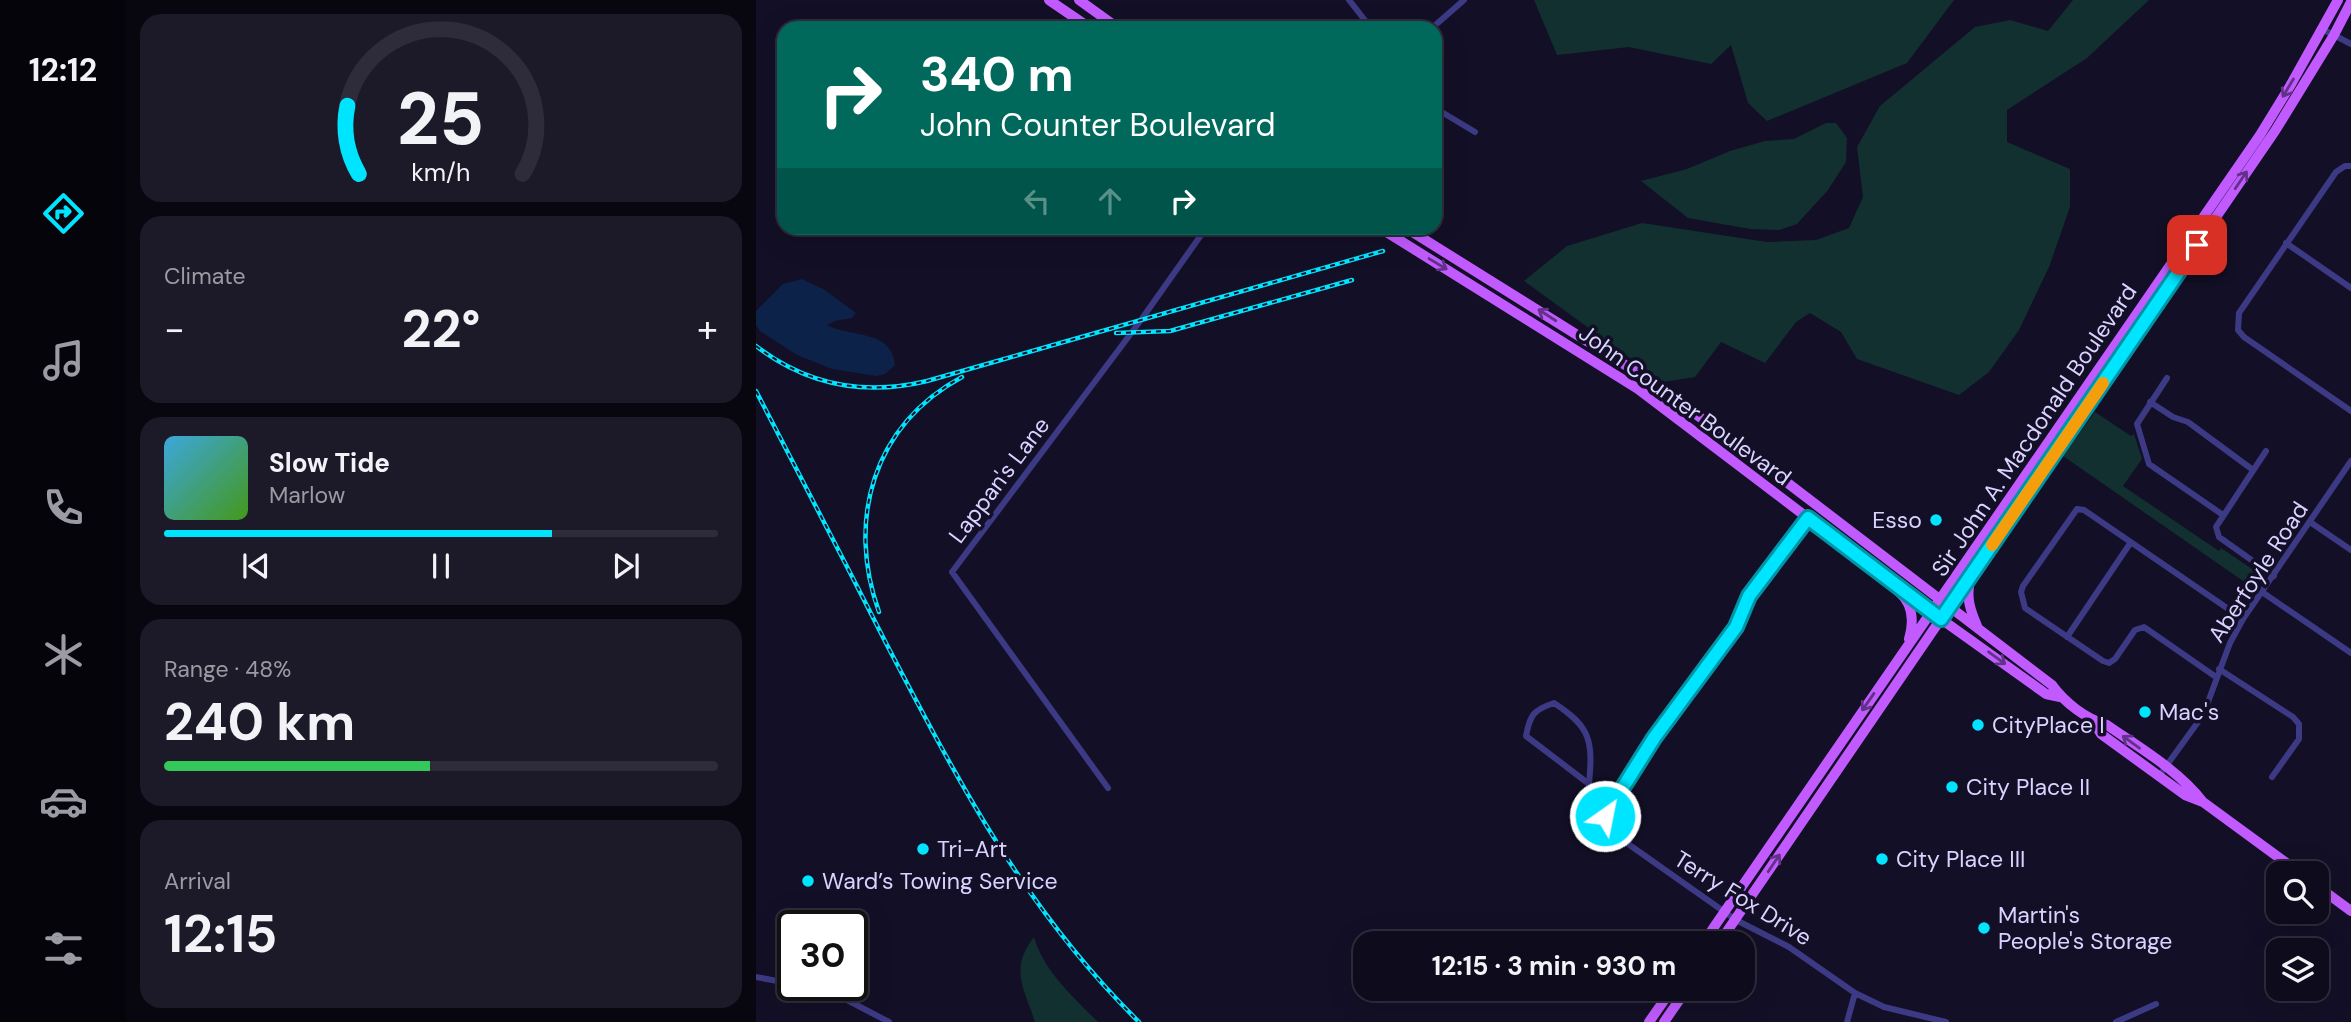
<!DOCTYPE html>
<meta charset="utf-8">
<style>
:root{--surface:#0e0b1c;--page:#1c1929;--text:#f1f3f6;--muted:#9b9ba3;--line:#2e2b3b;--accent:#00e5ff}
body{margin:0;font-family:"DM Sans",sans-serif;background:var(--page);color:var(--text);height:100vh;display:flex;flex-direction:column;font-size:26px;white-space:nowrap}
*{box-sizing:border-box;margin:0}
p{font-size:23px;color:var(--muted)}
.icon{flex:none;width:38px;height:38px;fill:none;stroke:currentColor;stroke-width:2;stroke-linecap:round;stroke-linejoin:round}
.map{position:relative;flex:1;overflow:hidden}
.drawer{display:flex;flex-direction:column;gap:14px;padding:14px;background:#08060f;width:630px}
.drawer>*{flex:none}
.guide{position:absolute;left:21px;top:21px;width:665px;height:214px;border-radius:21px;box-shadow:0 7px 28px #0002,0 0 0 2px var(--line);background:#00695c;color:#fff;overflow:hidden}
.buttons{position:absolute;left:1510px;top:861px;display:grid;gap:14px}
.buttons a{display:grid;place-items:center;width:63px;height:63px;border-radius:14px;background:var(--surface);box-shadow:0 7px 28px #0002,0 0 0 2px var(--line);font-size:35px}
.speed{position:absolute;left:21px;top:910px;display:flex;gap:14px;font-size:35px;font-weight:700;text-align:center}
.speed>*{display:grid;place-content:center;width:91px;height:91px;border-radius:50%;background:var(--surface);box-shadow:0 7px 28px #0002,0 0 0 2px var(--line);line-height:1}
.speed .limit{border:4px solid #111;border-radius:10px;background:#fff;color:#111}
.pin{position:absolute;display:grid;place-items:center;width:60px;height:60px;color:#fff;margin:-30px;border-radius:14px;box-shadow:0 4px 10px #0006}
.me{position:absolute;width:77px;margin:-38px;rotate:33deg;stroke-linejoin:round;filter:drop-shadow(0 0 5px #0008)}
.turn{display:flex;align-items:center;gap:24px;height:147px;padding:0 28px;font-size:32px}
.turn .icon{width:91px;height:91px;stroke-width:2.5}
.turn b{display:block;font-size:49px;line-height:60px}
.lanes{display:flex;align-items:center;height:66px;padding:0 28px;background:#0003;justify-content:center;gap:35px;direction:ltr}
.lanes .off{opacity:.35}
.big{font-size:52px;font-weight:700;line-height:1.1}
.drawer .tile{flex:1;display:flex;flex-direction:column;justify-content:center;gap:10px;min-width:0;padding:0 24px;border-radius:21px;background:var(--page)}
.drawer .dial{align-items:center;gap:0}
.dial svg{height:182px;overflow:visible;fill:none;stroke:var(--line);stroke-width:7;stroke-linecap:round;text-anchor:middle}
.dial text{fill:var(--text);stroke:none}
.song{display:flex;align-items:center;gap:21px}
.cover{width:84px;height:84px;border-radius:10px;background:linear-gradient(135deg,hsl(200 70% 55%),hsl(100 70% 35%))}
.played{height:7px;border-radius:4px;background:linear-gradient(90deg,var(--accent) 70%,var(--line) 70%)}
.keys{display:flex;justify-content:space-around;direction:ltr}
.heat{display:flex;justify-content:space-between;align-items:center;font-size:38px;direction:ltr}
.charge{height:10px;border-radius:5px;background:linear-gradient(90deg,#34c759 48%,var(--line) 0)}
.trip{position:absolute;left:597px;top:931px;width:402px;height:70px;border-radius:21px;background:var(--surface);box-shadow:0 7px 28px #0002,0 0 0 2px var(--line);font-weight:700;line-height:70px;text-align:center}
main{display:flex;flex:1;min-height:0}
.dock{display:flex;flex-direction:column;width:126px;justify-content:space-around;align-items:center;background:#06040b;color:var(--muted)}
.dock .icon{width:49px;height:49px}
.dock .active{color:var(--accent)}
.dock b{font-size:32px;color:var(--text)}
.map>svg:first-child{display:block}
.green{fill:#12302f}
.water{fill:#0c2248}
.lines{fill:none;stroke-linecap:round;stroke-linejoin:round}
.street{stroke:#3d3a85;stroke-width:6}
.primary{stroke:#c25bff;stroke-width:10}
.rail-casing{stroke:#00e5ff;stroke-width:4.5}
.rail{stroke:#130f26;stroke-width:2;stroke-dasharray:5;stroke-linecap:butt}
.oneway{stroke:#623188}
.route-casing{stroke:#0095a6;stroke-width:18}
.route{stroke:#00e5ff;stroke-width:12}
.slow{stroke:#f59e0b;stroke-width:12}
.poi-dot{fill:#00e5ff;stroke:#130f26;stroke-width:2.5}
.labels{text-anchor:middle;stroke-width:7;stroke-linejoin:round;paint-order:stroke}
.street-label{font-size:23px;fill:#d9d4ff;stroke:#130f26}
.poi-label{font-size:23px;fill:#d9d4ff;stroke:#130f26;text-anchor:start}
</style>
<main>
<nav class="dock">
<b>12:12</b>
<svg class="icon active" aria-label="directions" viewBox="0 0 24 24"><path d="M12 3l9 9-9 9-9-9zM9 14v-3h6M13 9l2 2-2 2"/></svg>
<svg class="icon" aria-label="music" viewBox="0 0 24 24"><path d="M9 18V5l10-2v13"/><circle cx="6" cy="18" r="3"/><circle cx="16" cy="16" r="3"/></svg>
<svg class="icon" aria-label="phone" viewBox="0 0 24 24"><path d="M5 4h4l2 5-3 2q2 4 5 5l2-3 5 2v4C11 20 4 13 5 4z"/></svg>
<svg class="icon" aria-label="climate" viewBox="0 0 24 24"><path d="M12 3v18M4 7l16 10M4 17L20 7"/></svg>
<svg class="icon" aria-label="car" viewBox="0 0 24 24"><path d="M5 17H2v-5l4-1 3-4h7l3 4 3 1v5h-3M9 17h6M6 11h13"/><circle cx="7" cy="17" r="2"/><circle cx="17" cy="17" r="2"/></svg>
<svg class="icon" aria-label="filters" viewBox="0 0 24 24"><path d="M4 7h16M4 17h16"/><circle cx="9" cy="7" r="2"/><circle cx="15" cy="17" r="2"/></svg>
</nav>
<section class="drawer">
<div class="tile dial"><svg viewBox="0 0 100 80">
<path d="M14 69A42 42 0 1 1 86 69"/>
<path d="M14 69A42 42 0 0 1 9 39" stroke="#00e5ff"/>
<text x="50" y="56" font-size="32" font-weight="700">25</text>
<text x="50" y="72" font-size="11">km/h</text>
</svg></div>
<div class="tile"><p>Climate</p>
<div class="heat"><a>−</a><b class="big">22°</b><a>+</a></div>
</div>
<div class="tile">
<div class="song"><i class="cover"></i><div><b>Slow Tide</b><p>Marlow</p></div></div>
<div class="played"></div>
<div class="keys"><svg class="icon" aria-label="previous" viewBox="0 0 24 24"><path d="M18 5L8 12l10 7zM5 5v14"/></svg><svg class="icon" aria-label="pause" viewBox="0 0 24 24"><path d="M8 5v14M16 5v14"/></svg><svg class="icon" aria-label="next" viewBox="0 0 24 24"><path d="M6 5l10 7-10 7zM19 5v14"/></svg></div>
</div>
<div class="tile"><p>Range · 48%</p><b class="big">240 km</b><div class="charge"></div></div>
<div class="tile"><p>Arrival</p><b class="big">12:15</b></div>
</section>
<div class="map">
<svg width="1595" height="1022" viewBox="0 0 1595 1022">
<rect width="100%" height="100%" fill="#130f26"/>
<path class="green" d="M778 0H1198L1151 63 1011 121 992 103 975 45 955 64 873 47 801 55Z
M1317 0H1393L1331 58 1251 110V142L1314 169V207L1293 267 1263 330 1233 372 1203 395 1101 359 1085 332 1054 313 1040 322 1009 363 965 342 939 377 907 382 768 281 811 246 886 223 1011 242 1060 240 1093 228 1107 197 1101 147 1124 106 1219 27 1254 20 1292 31Z
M1070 123H1080L1091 138 1090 162 1072 190 1041 224 1023 230 994 229 932 218 885 181 931 169 974 151 1009 141 1038 139Z
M1339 412 1375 436 1378 434 1386 459 1367 486 1463 551 1465 548 1499 571 1490 583 1307 456Z
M278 937C287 970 318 998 342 1022H279C268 988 253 969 278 937Z"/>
<path class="water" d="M46 279 69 290 100 313 96 318 79 321 71 325C96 338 136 329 139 365L129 374 120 376 76 369 41 355 4 331 0 325V311L27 284Z"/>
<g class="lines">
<path class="street" d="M593 0 615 28
M676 28 708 0
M1566 29 1595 44
M679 108 719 132
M1595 166H1589L1580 172 1483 313 1482 330 1488 337 1595 411
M1530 243 1595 288
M1411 378 1381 424 1393 464 1467 515
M1394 402 1417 417 1432 422 1497 470
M1510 451 1460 527 1463 537 1518 576
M1554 522 1595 550
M1506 592 1595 653
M1311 637 1375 542
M1463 669 1537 717 1543 724V739L1516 777
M1460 677 1388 627 1379 630 1359 659 1353 663 1347 661 1269 608 1265 592 1267 586 1321 509 1328 510 1487 619
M1403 776 1442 722 1452 702 1474 643 1487 619 1595 461
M833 784C837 741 835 727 798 703 777 710 774 715 770 736L833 784 841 822
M352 788 196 572 385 320 450 228
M841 822 980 920 1033 947 1099 993 1128 1007 1190 1022
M841 822 856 808 898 738 980 627 993 596 1052 518
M0 977 37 984
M44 985 91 1000 133 1022
M1091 1022 1099 993
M1360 1022 1400 1004"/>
<path class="primary" d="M293 0 334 28
M323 0 362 28
M624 228 882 389 1185 619 1290 694 1304 697
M650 228 890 378 978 442 1296 685C1309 703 1330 719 1351 725 1384 748 1422 770 1447 802
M1214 580C1210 598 1214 609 1221 626
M1143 592C1157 604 1158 622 1153 639
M1337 721 1345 734 1429 795 1447 802 1544 873
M1561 886 1595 911
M947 943 1504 135 1534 86 1582 0
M963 943 1519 131 1578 35 1595 2
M893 1022 916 989
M908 1022 931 989"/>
<g class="rail-casing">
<path id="rail" d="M360 333 414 331 596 280
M0 346C51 385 109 396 171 381L627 251
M0 391C44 476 88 560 131 645 203 783 270 911 383 1022
M123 612C90 520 117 425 206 377"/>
</g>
<use href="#rail" class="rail"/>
</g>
<defs><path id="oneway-shaft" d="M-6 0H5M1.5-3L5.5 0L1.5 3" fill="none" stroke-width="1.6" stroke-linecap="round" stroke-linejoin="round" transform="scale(1.75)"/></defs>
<g class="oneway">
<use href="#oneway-shaft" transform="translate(1532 88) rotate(121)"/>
<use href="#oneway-shaft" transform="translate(1485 180) rotate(-56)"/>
<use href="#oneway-shaft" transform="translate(682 264) rotate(31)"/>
<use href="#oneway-shaft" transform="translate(791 315) rotate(-147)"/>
<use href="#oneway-shaft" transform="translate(1241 658) rotate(36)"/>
<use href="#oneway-shaft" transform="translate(1112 702) rotate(125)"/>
<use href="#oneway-shaft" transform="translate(1375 742) rotate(-144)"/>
<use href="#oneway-shaft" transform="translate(1018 863) rotate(-56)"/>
</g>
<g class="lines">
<g class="route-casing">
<path id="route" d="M849 816 898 738 980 627 993 596 1052 518 1185 619 1441 245"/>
</g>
<use href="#route" class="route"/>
<path class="slow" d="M1236 545 1347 383"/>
</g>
<g class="poi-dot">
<circle cx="1180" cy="520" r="7"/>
<circle cx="1389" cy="712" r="7"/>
<circle cx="1222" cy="725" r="7"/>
<circle cx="1196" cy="787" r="7"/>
<circle cx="167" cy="849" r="7"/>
<circle cx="1126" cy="859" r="7"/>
<circle cx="52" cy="881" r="7"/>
<circle cx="1228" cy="928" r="7"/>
</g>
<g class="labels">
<g class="street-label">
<text transform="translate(929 405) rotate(36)" y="8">John Counter Boulevard</text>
<text transform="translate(1278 430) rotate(-56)" y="8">Sir John A. Macdonald Boulevard</text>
<text transform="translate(243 480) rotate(-53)" y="8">Lappan's Lane</text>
<text transform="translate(1502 572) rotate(-57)" y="8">Aberfoyle Road</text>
<text transform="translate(987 898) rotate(32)" y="8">Terry Fox Drive</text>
</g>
<g class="poi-label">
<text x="1166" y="528" text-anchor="end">Esso</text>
<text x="1403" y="720">Mac's</text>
<text x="1236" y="733">CityPlace I</text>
<text x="1210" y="795">City Place II</text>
<text x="181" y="857">Tri-Art</text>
<text x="1140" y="867">City Place III</text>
<text x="66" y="889">Ward’s Towing Service</text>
<text x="1242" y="923">Martin's<tspan x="1242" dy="26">People's Storage</tspan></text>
</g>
</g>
</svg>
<div class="buttons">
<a><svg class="icon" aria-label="search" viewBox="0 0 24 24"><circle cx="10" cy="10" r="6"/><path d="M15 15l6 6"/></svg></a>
<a><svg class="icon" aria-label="layers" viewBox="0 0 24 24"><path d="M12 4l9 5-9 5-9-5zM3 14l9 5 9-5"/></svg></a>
</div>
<div class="speed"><div class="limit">30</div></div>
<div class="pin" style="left:1441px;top:245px;background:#d93025"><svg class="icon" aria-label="arrive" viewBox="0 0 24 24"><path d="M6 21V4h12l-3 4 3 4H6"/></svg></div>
<svg class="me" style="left:849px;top:816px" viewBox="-20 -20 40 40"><circle r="17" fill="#00e5ff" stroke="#fff" stroke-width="3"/><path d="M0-11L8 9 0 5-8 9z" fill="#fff"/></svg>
<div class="trip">12:15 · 3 min · 930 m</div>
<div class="guide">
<div class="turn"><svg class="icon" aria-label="right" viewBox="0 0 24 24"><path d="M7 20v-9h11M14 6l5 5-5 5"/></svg><div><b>340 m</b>John Counter Boulevard</div></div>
<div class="lanes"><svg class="icon off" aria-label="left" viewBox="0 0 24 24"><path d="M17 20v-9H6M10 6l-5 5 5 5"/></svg><svg class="icon off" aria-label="ahead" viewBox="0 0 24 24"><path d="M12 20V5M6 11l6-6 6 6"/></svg><svg class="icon" aria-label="right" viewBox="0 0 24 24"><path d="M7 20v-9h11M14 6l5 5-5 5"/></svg></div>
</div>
</div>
</main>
